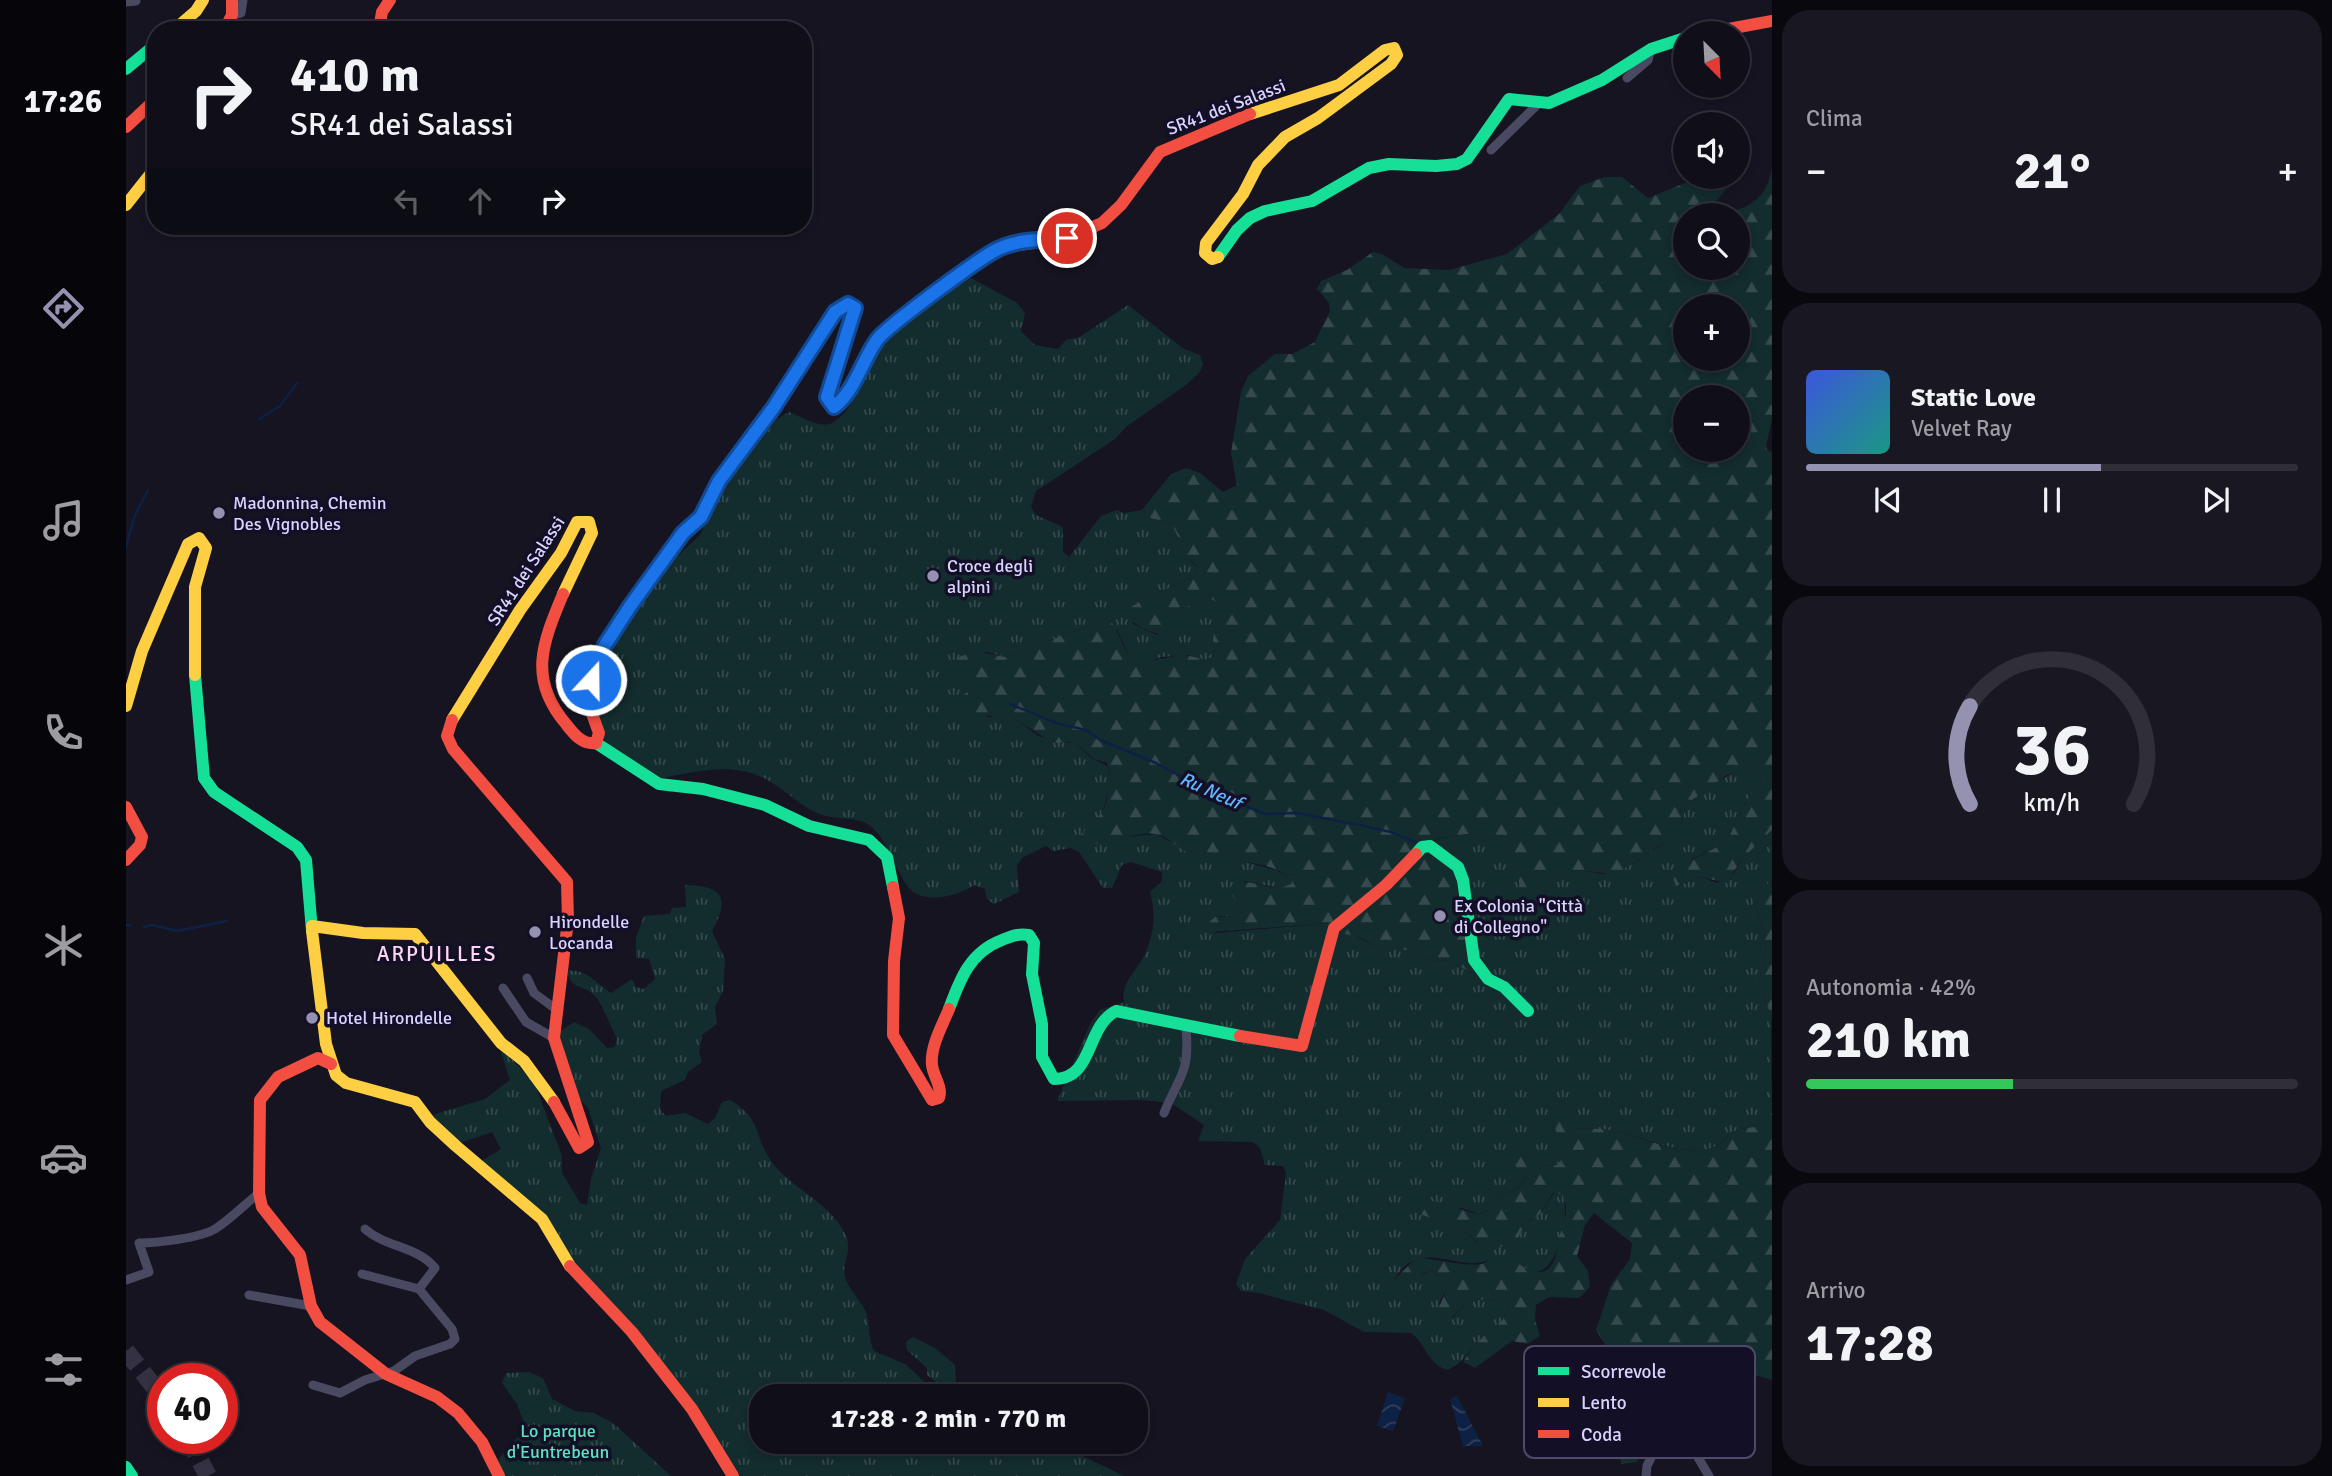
<!DOCTYPE html>
<html lang="it">
<meta charset="utf-8">
<style>
:root{--surface:#100f19;--page:#191822;--text:#f1f3f6;--muted:#9c9ca2;--line:#302f38;--accent:#9591b1}
body{margin:0;font-family:Signika,sans-serif;background:var(--page);color:var(--text);height:100vh;display:flex;flex-direction:column;font-size:26px;white-space:nowrap}
*{box-sizing:border-box;margin:0}
p{font-size:23px;color:var(--muted)}
.icon{flex:none;width:38px;height:38px;fill:none;stroke:currentColor;stroke-width:2;stroke-linecap:round;stroke-linejoin:round}
.map{position:relative;flex:1;overflow:hidden}
.panel{display:flex;flex-direction:column;gap:10px;padding:10px;background:#09080e;width:560px}
.panel>*{flex:none}
.banner{position:absolute;left:21px;top:21px;width:665px;height:214px;border-radius:28px;box-shadow:0 4px 10px #0003,0 0 0 2px var(--line);background:#100f19;color:var(--text);overflow:hidden}
.needle{width:46px;rotate:156deg}
.buttons{position:absolute;left:1547px;top:21px;display:grid;gap:14px}
.buttons a{display:grid;place-items:center;width:77px;height:77px;border-radius:50%;background:var(--surface);box-shadow:0 4px 10px #0003,0 0 0 2px var(--line);font-size:35px}
.speed{position:absolute;left:21px;top:1363px;display:flex;gap:14px;font-size:35px;font-weight:700;text-align:center}
.speed>*{display:grid;place-content:center;width:91px;height:91px;border-radius:50%;background:var(--surface);box-shadow:0 4px 10px #0003,0 0 0 2px var(--line);line-height:1}
.speed .limit{border:10px solid #d22;background:#fff;color:#111}
.pin{position:absolute;display:grid;place-items:center;width:60px;height:60px;color:#fff;margin:-30px;border:4px solid #fff;border-radius:50%;box-shadow:0 2px 7px #0007}
.me{position:absolute;width:77px;margin:-38px;rotate:21deg;stroke-linejoin:round;filter:drop-shadow(0 0 5px #0008)}
.turn{display:flex;align-items:center;gap:24px;height:147px;padding:0 28px;font-size:32px}
.turn .icon{width:91px;height:91px;stroke-width:2.5}
.turn b{display:block;font-size:49px;line-height:60px}
.lanes{display:flex;align-items:center;height:66px;padding:0 28px;background:#0003;justify-content:center;gap:35px;direction:ltr}
.lanes .off{opacity:.35}
.big{font-size:52px;font-weight:800;line-height:1.1}
.panel .widget{flex:1;display:flex;flex-direction:column;justify-content:center;gap:10px;min-width:0;padding:0 24px;border-radius:28px;background:var(--page)}
.panel .dial{align-items:center;gap:0}
.dial svg{height:182px;overflow:visible;fill:none;stroke:var(--line);stroke-width:7;stroke-linecap:round;text-anchor:middle}
.dial text{fill:var(--text);stroke:none}
.song{display:flex;align-items:center;gap:21px}
.cover{width:84px;height:84px;border-radius:10px;background:linear-gradient(135deg,hsl(230 70% 55%),hsl(170 70% 35%))}
.played{height:7px;border-radius:4px;background:linear-gradient(90deg,var(--accent) 60%,var(--line) 60%)}
.keys{display:flex;justify-content:space-around;direction:ltr}
.heat{display:flex;justify-content:space-between;align-items:center;font-size:38px;direction:ltr}
.charge{height:10px;border-radius:5px;background:linear-gradient(90deg,#34c759 42%,var(--line) 0)}
.trip{position:absolute;left:623px;top:1384px;width:399px;height:70px;border-radius:28px;background:var(--surface);box-shadow:0 4px 10px #0003,0 0 0 2px var(--line);font-weight:800;line-height:70px;text-align:center}
main{display:flex;flex:1;min-height:0}
.menu{display:flex;flex-direction:column;width:126px;justify-content:space-around;align-items:center;background:#06060a;color:var(--muted)}
.menu .icon{width:49px;height:49px}
.menu .on{color:var(--accent)}
.menu b{font-size:32px;color:var(--text)}
.map>svg:first-child{display:block}
.grass{fill:url(#grass-tufts)}
.forest{fill:url(#forest-firs);fill-rule:evenodd}
.water{fill:url(#water-waves)}
.lines{fill:none;stroke-linecap:round;stroke-linejoin:round}
.stream{stroke:#0d2144;stroke-width:2.5}
.highway-tunnel{stroke:#333142;stroke-width:18;stroke-dasharray:18 9;stroke-linecap:butt}
.street{stroke:#4a4962;stroke-width:9}
.fast{stroke:#16e098;stroke-width:12}
.slow{stroke:#ffcf43;stroke-width:12}
.jam{stroke:#f24e42;stroke-width:12}
.route-casing{stroke:#114b97;stroke-width:18}
.route{stroke:#1a73e8;stroke-width:12}
.poi-dot{fill:#9591b1;stroke:#130f26;stroke-width:2.5}
.labels{text-anchor:middle;stroke-width:7;stroke-linejoin:round;paint-order:stroke}
.street-label{font-size:18px;fill:#d9d4ff;stroke:#130f26}
.poi-label{font-size:18px;fill:#d9d4ff;stroke:#130f26;text-anchor:start}
.park-label{font-size:18px;fill:#5fe0c0;stroke:#130f26}
.water-label{font-size:19px;font-style:italic;fill:#62b6ff;stroke:#130f26}
.quarter-label{font-size:21px;letter-spacing:2px;fill:#ffd6f0;stroke:#130f26}
.key{fill:#130f26;stroke:#4e4a67;stroke-width:2}
.key-label{font-size:19px;fill:#d9d4ff}
</style>
<main>
<nav class="menu">
<b>17:26</b>
<svg class="icon on" aria-label="directions" viewBox="0 0 24 24"><path d="M12 3l9 9-9 9-9-9zM9 14v-3h6M13 9l2 2-2 2"/></svg>
<svg class="icon" aria-label="music" viewBox="0 0 24 24"><path d="M9 18V5l10-2v13"/><circle cx="6" cy="18" r="3"/><circle cx="16" cy="16" r="3"/></svg>
<svg class="icon" aria-label="phone" viewBox="0 0 24 24"><path d="M5 4h4l2 5-3 2q2 4 5 5l2-3 5 2v4C11 20 4 13 5 4z"/></svg>
<svg class="icon" aria-label="climate" viewBox="0 0 24 24"><path d="M12 3v18M4 7l16 10M4 17L20 7"/></svg>
<svg class="icon" aria-label="car" viewBox="0 0 24 24"><path d="M5 17H2v-5l4-1 3-4h7l3 4 3 1v5h-3M9 17h6M6 11h13"/><circle cx="7" cy="17" r="2"/><circle cx="17" cy="17" r="2"/></svg>
<svg class="icon" aria-label="filters" viewBox="0 0 24 24"><path d="M4 7h16M4 17h16"/><circle cx="9" cy="7" r="2"/><circle cx="15" cy="17" r="2"/></svg>
</nav>
<div class="map">
<svg width="1646" height="1476" viewBox="0 0 1646 1476">
<defs>
<pattern id="grass-tufts" width="24" height="20" patternUnits="userSpaceOnUse" patternTransform="scale(1.75)"><rect width="24" height="20" fill="#132c2d"/><path d="M3 7l-1-3M5 7V3M7 7l1-3M15 17l-1-3M17 17v-4M19 17l1-3" fill="none" stroke="#354a4c"/></pattern>
<pattern id="forest-firs" width="22" height="20" patternUnits="userSpaceOnUse" patternTransform="scale(1.75)"><rect width="22" height="20" fill="#132c2d"/><path d="M5 1l3.5 6h-7zM16 11l3.5 6h-7z" fill="#354a4c"/></pattern>
<pattern id="water-waves" width="16" height="10" patternUnits="userSpaceOnUse" patternTransform="scale(1.75)"><rect width="16" height="10" fill="#0d2144"/><path d="M0 5q4-4 8 0t8 0" fill="none" stroke="#304060"/></pattern>
</defs>
<rect width="100%" height="100%" fill="#161421"/>
<path class="grass" d="M845 278 891 303 899 313 895 331 909 345 932 349 941 339 952 338 1002 305 1058 349 1074 355 1077 364 1074 372 1060 385 1001 426 989 439 910 491 905 507 910 515 937 527V552L943 557 975 516 991 510 998 513 1016 510 1021 517 1046 524 1066 563 1072 568 1068 576 1010 604 1007 624 1031 635 1048 609 1065 605 1079 595C1107 610 1089 620 1087 639 1087 644 1089 650 1089 656L1080 660 1062 655 1036 657 1019 663 1010 661 1003 655 991 630 975 621 880 657 861 652 835 656 841 692 858 716 894 722 912 736 940 743 948 742 964 757 983 767C983 785 982 807 969 822L1000 837 1030 834 1070 855 1108 859 1150 870 1162 876 1166 883 1154 888 1118 881 1110 901 1118 911 1111 916H1093L1089 933 1206 923 1256 950H1282L1306 960 1323 961 1346 973 1307 842C1314 837 1319 838 1328 836 1371 826 1396 850 1394 894L1399 900 1415 901 1425 876 1452 870 1478 874 1503 866 1539 842 1556 823 1559 806C1576 792 1605 770 1626 767L1633 771 1635 780 1619 803 1604 835 1591 847 1566 859 1551 886 1575 877 1591 883 1608 873 1617 858 1646 830V880L1626 898 1638 931 1640 949 1633 983 1645 1016 1646 1113 1631 1127C1599 1127 1604 1142 1583 1149 1558 1156 1521 1139 1498 1133 1480 1128 1461 1128 1443 1129V1110L1438 1101V1143L1442 1151 1431 1165 1391 1168 1401 1177C1393 1190 1386 1192 1372 1195L1362 1210 1353 1214 1336 1208 1291 1213 1339 1231 1351 1243 1375 1247 1391 1241 1398 1225 1413 1215 1428 1193 1436 1194C1445 1211 1433 1272 1409 1272 1396 1272 1381 1260 1369 1256 1343 1276 1310 1246 1283 1263 1277 1266 1269 1278 1265 1284L1284 1283 1289 1277 1304 1271 1319 1279 1321 1288 1313 1303 1326 1318 1343 1300 1376 1299 1382 1306C1379 1324 1366 1328 1354 1340 1341 1352 1340 1361 1322 1370 1302 1365 1301 1345 1285 1333L1238 1332 1198 1310 1133 1293 1115 1291 1110 1284 1119 1259 1154 1220 1160 1173 1157 1166 1139 1165 1134 1148 1127 1142 1072 1141 1078 1125 1045 1103 1016 1100 931 1101 964 1024 974 1010 998 1002C994 982 1013 969 1020 952 1028 931 1030 915 1024 892L1036 881V872L1005 862 996 865 986 888H977L953 852 945 848 927 851 920 846 896 858 891 866 893 892 868 904 861 899 859 889 848 885C833 896 797 905 783 888 771 873 762 842 747 828 735 816 712 820 696 815 679 809 666 796 651 786 613 759 574 771 532 779L481 747 468 708 472 676 488 640 541 566 573 536 604 480 651 419 663 412C676 417 695 430 708 422 733 405 735 371 751 349 773 319 814 297 845 278Z
M559 885C596 886 605 897 586 931L599 959 597 991 589 1007 591 1024 576 1035 573 1053 576 1062 562 1072 559 1080 535 1091 534 1109 540 1116 559 1113 582 1124 589 1118 596 1102 604 1100C637 1120 627 1135 645 1161 666 1190 704 1201 720 1236 727 1253 715 1263 719 1277 723 1290 733 1298 739 1310 745 1323 741 1337 748 1351L779 1364 814 1396H635V1442H928L998 1476H611L447 1267 435 1242 354 1162 375 1149 366 1132 334 1143 303 1116 359 1099 384 1080 373 1046 408 1082 436 1156V1173L454 1203 461 1205 465 1179 475 1148 462 1108 450 1095 438 1067 433 1032 448 1022 463 1029 481 1048 489 1047 491 1039C485 1028 476 1002 468 995 457 984 444 990 441 971 458 967 472 984 485 993L506 979 510 987 518 989 529 979 523 959 510 958V938L518 916 544 914 546 908 560 907Z
M787 1337 809 1348 829 1365 830 1382 844 1396H828L801 1375V1368L781 1350 780 1342Z
M403 1372 417 1378 426 1399 449 1411 468 1413 487 1423 545 1476H378L370 1462 400 1428 391 1404 376 1383 380 1373Z"/>
<path class="forest" d="M1646 169V419L1640 446 1641 450 1646 452V830L1617 858 1600 883 1575 877 1550 886 1547 878 1558 864 1591 847 1604 835 1619 803 1635 780 1633 771 1626 767 1601 775 1566 800 1559 806 1556 823 1546 837 1503 866 1487 874 1452 870 1426 876 1415 901 1399 900 1393 893C1396 851 1371 826 1328 836 1320 838 1314 836 1307 842 1311 845 1317 848 1321 851 1330 862 1357 958 1354 971L1346 973 1323 961 1306 960 1282 950H1256L1233 937 1211 932 1206 923 1085 932 1079 926 1089 917 1111 916 1118 911 1105 894V886C1124 874 1146 896 1166 883L1165 879C1143 858 1094 862 1066 854 1051 850 1044 836 1029 834 1001 830 983 853 956 839L955 835C965 823 978 815 981 798 983 785 978 787 984 771L981 763 968 759 948 742 927 743 894 722 874 720 862 715 855 723C843 719 838 710 834 698L841 692 839 684 826 673 828 662 835 656 852 652 880 657 975 621 986 623C993 633 997 648 1005 657 1015 668 1043 655 1058 655 1066 656 1073 658 1080 660L1089 656C1089 650 1087 644 1087 639 1089 620 1106 609 1079 595L1065 605 1048 609 1039 634C1027 635 1010 626 1002 617L1003 609 1010 604 1068 576 1072 568 1060 555 1046 524 1021 517 1016 510 1045 474 1060 468 1074 473 1097 492 1111 485 1105 453 1115 392 1122 376 1149 354H1166L1189 342 1204 311 1203 303 1191 289 1195 281 1221 270 1247 252 1256 254 1278 268 1323 270 1381 254 1433 214 1454 186 1479 177H1496L1522 198 1574 177H1611L1590 201C1603 220 1627 206 1638 191 1642 185 1644 175 1646 169ZM1559 215H1612V268H1559ZM1559 306H1612V359H1559ZM1559 397H1612V450H1559Z
M1646 880V1034L1645 1016 1633 983 1640 949 1638 931 1626 898Z
M1438 1101 1443 1110V1129C1462 1128 1480 1128 1498 1133 1521 1140 1559 1156 1583 1149 1605 1142 1599 1127 1631 1127L1646 1113V1380L1616 1371 1592 1377 1562 1399 1530 1403C1520 1423 1523 1444 1511 1462L1496 1464C1492 1446 1480 1440 1475 1423L1487 1411 1488 1395 1475 1387 1465 1374 1474 1360 1479 1344 1470 1330 1485 1285 1504 1259 1506 1243 1468 1213 1459 1225 1451 1256 1462 1271 1464 1287 1453 1298 1423 1297 1410 1305 1409 1320 1414 1336 1401 1344 1386 1341 1349 1368 1337 1362C1342 1355 1347 1346 1354 1340 1366 1328 1379 1324 1382 1306L1376 1299 1343 1300 1325 1318H1317L1311 1312 1321 1288 1319 1279 1305 1271 1297 1273 1277 1289 1269 1291 1265 1283 1290 1258C1310 1258 1335 1267 1355 1264 1361 1263 1364 1257 1369 1256 1386 1251 1420 1298 1431 1251 1433 1246 1432 1241 1434 1235 1438 1220 1444 1209 1436 1194L1427 1193 1413 1215 1398 1225 1391 1241 1367 1250 1358 1249 1339 1231 1291 1213 1290 1204C1315 1194 1330 1212 1354 1214L1362 1210 1372 1195C1386 1192 1394 1190 1401 1177L1391 1168 1388 1160 1395 1154 1419 1160 1422 1166 1431 1165 1442 1151 1429 1129Z"/>
<path class="water" d="M1262 1392 1279 1398 1267 1431 1251 1426Z
M1331 1396 1357 1446H1337L1324 1399Z"/>
<g class="lines">
<path class="stream" d="M133 419 154 406 171 383
M0 546 9 515 22 490
M884 704 930 723 960 730 974 740 1030 763 1087 794 1140 814 1171 813 1233 825 1265 832 1292 843
M0 925H5
M18 927 26 925 51 931 101 921"/>
<path class="highway-tunnel" d="M0 1351 37 1398
M62 1438 82 1476"/>
<path class="street" d="M0 2 10 1
M106 15 115 13 117 0
M1501 78 1522 60 1525 49
M1365 150 1413 103
M401 978 408 993 431 1010
M377 988 400 1022 428 1038
M1038 1113C1054 1074 1064 1074 1060 1027
M236 1274 293 1289
M0 1280 23 1272 13 1243C31 1243 74 1238 89 1229 105 1219 119 1204 133 1193
M123 1295 185 1306
M187 1385 214 1393 239 1380 268 1371 289 1356 324 1344 329 1339 326 1329 293 1289 309 1268C293 1247 259 1247 239 1229
M1520 1476 1521 1466 1544 1418 1551 1422 1583 1476"/>
<path class="fast" d="M0 69 30 44
M1092 257 1111 230 1124 218 1139 211 1186 201 1243 168 1263 164 1310 166 1331 164 1341 159 1383 99 1423 103 1476 80 1525 49 1559 38
M69 675 78 778 88 792 171 847 180 860 186 931
M470 743 533 784 577 789 639 805 683 826 743 840 761 857 767 887
M1290 854 1296 847 1304 846 1332 867 1337 880 1348 960 1362 979 1378 987 1402 1011
M823 1009C834 979 844 952 876 940 886 936 892 933 903 935L908 943 906 974 916 1024V1057L928 1079C968 1079 959 1027 990 1011L1114 1036
M0 1467 6 1476"/>
<path class="slow" d="M48 30 70 11 77 0
M0 205 30 167
M1092 257 1086 259 1079 253 1080 243 1117 194 1132 165 1159 137 1192 118 1265 64 1271 55 1268 48 1259 50 1213 85 1124 114
M635 424 709 312 721 304 729 308 701 397 708 407 717 399 752 337 794 306
M0 706 16 651 62 544 73 538 80 548 69 587V675
M326 720 394 610 435 553 451 522H463L466 533 437 594
M186 926 237 933 289 934 375 1043 398 1061 428 1102
M186 931 200 1044 210 1075 220 1083 289 1102 304 1122 330 1146 416 1219 444 1266"/>
<path class="jam" d="M98 30 106 15V0
M253 30 256 12 264 0
M1581 33 1646 21
M0 127 30 99
M794 306 873 248 941 238 976 223 995 205 1034 152 1124 114
M437 594C416 644 402 679 440 724 448 734 456 745 470 743L473 733 465 711V680L479 645 557 533 575 517 593 481 635 424
M326 720 321 736 327 749 441 882 442 920 428 1038 462 1142 453 1148 428 1102
M0 807 16 837 14 845 0 860
M767 887 773 918 768 961 767 1035 806 1100 813 1098C817 1087 807 1076 806 1065 804 1047 816 1026 823 1009
M1114 1036 1176 1046 1208 928 1260 885 1290 854
M205 1064 192 1058 152 1077 134 1100 133 1193 136 1207 174 1255 185 1306 194 1322 260 1374 311 1397 332 1413 356 1442 373 1476
M444 1266 506 1332 566 1409 607 1476"/>
</g>
<g class="lines">
<g class="route-casing">
<path id="route" d="M465 680 479 645 505 605 557 533 575 517 593 481 648 407 709 312 722 304 729 308 701 397 708 407C729 391 736 361 751 340 760 327 855 257 872 249 892 239 919 240 941 238"/>
</g>
<use href="#route" class="route"/>
</g>
<g class="poi-dot">
<circle cx="93" cy="513" r="7"/>
<circle cx="807" cy="576" r="7"/>
<circle cx="1314" cy="916" r="7"/>
<circle cx="409" cy="932" r="7"/>
<circle cx="186" cy="1018" r="7"/>
</g>
<g class="labels">
<g class="street-label">
<text transform="translate(1100 107) rotate(-21)" y="6">SR41 dei Salassi</text>
<text transform="translate(400 571) rotate(-57)" y="6">SR41 dei Salassi</text>
</g>
<g class="poi-label">
<text x="107" y="509">Madonnina, Chemin<tspan x="107" dy="21">Des Vignobles</tspan></text>
<text x="821" y="572">Croce degli<tspan x="821" dy="21">alpini</tspan></text>
<text x="1328" y="912">Ex Colonia "Città<tspan x="1328" dy="21">di Collegno"</tspan></text>
<text x="423" y="928">Hirondelle<tspan x="423" dy="21">Locanda</tspan></text>
<text x="200" y="1024">Hotel Hirondelle</text>
</g>
<g class="park-label">
<text x="432" y="1437">Lo parque<tspan x="432" dy="21">d'Euntrebeun</tspan></text>
</g>
<g class="water-label">
<text transform="translate(1085 790) rotate(24)" y="7">Ru Neuf</text>
</g>
<g class="quarter-label">
<text x="311" y="961">ARPUILLES</text>
</g>
</g>
<rect x="1398" y="1346" width="231" height="112" rx="10" class="key"/>
<rect x="1412" y="1367" width="31" height="8" fill="#16e098"/>
<rect x="1412" y="1398" width="31" height="9" fill="#ffcf43"/>
<rect x="1412" y="1430" width="31" height="8" fill="#f24e42"/>
<g class="key-label">
<text x="1455" y="1378">Scorrevole</text>
<text x="1455" y="1409">Lento</text>
<text x="1455" y="1441">Coda</text>
</g>
</svg>
<div class="buttons">
<a><svg class="needle" viewBox="-14 -14 28 28"><path d="M0-13l5 13h-10z" fill="#e53935"/><path d="M0 13l5-13h-10z" fill="#9c9ca2"/></svg></a>
<a><svg class="icon" aria-label="sound" viewBox="0 0 24 24"><path d="M4 9h4l5-4v14l-5-4H4zM17 9q2 3 0 6"/></svg></a>
<a><svg class="icon" aria-label="search" viewBox="0 0 24 24"><circle cx="10" cy="10" r="6"/><path d="M15 15l6 6"/></svg></a>
<a>+</a>
<a>−</a>
</div>
<div class="speed"><div class="limit">40</div></div>
<div class="pin" style="left:941px;top:238px;background:#d93025"><svg class="icon" aria-label="arrive" viewBox="0 0 24 24"><path d="M6 21V4h12l-3 4 3 4H6"/></svg></div>
<svg class="me" style="left:465px;top:680px" viewBox="-20 -20 40 40"><circle r="17" fill="#1a73e8" stroke="#fff" stroke-width="3"/><path d="M0-11L8 9 0 5-8 9z" fill="#fff"/></svg>
<div class="trip">17:28 · 2 min · 770 m</div>
<div class="banner">
<div class="turn"><svg class="icon" aria-label="right" viewBox="0 0 24 24"><path d="M7 20v-9h11M14 6l5 5-5 5"/></svg><div><b>410 m</b>SR41 dei Salassi</div></div>
<div class="lanes"><svg class="icon off" aria-label="left" viewBox="0 0 24 24"><path d="M17 20v-9H6M10 6l-5 5 5 5"/></svg><svg class="icon off" aria-label="ahead" viewBox="0 0 24 24"><path d="M12 20V5M6 11l6-6 6 6"/></svg><svg class="icon" aria-label="right" viewBox="0 0 24 24"><path d="M7 20v-9h11M14 6l5 5-5 5"/></svg></div>
</div>
</div>
<section class="panel">
<div class="widget"><p>Clima</p>
<div class="heat"><a>−</a><b class="big">21°</b><a>+</a></div>
</div>
<div class="widget">
<div class="song"><i class="cover"></i><div><b>Static Love</b><p>Velvet Ray</p></div></div>
<div class="played"></div>
<div class="keys"><svg class="icon" aria-label="previous" viewBox="0 0 24 24"><path d="M18 5L8 12l10 7zM5 5v14"/></svg><svg class="icon" aria-label="pause" viewBox="0 0 24 24"><path d="M8 5v14M16 5v14"/></svg><svg class="icon" aria-label="next" viewBox="0 0 24 24"><path d="M6 5l10 7-10 7zM19 5v14"/></svg></div>
</div>
<div class="widget dial"><svg viewBox="0 0 100 80">
<path d="M14 69A42 42 0 1 1 86 69"/>
<path d="M14 69A42 42 0 0 1 14 26" stroke="#9591b1"/>
<text x="50" y="56" font-size="32" font-weight="700">36</text>
<text x="50" y="72" font-size="11">km/h</text>
</svg></div>
<div class="widget"><p>Autonomia · 42%</p><b class="big">210 km</b><div class="charge"></div></div>
<div class="widget"><p>Arrivo</p><b class="big">17:28</b></div>
</section>
</main>
